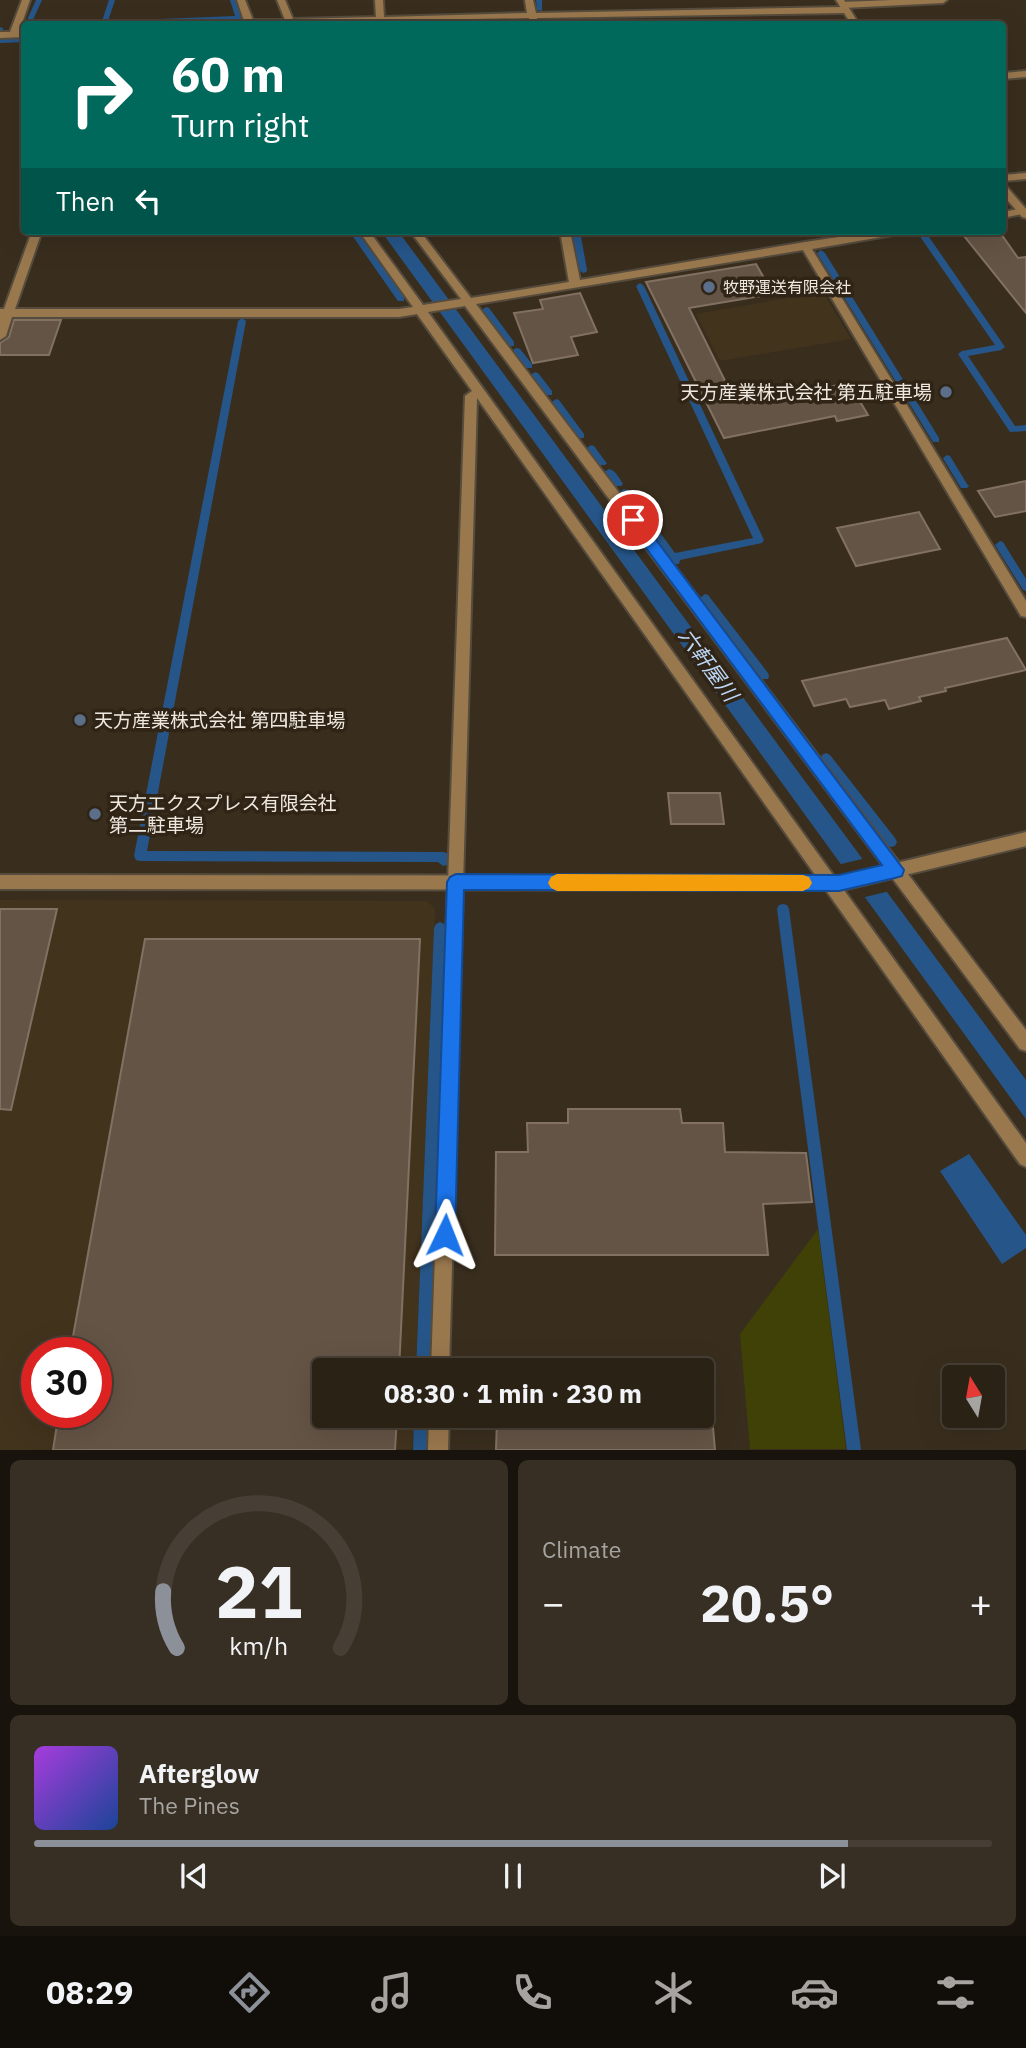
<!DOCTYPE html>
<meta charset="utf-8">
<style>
:root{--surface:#2b2216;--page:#372f23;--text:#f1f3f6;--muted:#a6a4a1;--line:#473f35;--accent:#8c9099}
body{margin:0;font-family:"IBM Plex Sans","Noto Sans JP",sans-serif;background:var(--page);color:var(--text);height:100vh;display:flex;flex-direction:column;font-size:26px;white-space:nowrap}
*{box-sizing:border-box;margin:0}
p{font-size:23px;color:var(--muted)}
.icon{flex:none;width:38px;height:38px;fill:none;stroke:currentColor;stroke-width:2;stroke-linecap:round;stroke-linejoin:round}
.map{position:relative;height:1450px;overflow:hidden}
.panel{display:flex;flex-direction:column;gap:10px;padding:10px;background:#18130c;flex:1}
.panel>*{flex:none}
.hud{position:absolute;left:21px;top:21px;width:985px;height:214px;border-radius:7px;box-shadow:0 7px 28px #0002,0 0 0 2px var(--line);background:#00695c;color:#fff;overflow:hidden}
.needle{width:46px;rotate:349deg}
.fabs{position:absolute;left:942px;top:1365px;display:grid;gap:14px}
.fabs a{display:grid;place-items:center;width:63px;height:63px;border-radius:7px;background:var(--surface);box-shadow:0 7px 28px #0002,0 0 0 2px var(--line);font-size:35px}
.speed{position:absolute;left:21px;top:1337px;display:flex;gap:14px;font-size:35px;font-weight:700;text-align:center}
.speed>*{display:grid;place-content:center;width:91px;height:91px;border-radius:50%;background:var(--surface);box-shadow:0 7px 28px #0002,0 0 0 2px var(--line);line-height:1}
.speed .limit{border:10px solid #d22;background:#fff;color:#111}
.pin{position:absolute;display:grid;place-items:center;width:60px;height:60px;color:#fff;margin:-30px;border:4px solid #fff;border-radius:50%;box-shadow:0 2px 7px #0007}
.me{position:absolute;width:77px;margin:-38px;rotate:2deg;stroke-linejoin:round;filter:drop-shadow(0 0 5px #0008)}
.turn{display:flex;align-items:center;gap:24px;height:147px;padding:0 35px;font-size:32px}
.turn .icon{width:91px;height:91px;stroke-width:2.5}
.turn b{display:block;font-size:49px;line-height:60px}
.then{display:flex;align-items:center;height:66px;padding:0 35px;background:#0003;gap:14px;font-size:26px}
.big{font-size:52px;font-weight:700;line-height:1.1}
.panel .card{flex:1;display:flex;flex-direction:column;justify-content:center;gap:10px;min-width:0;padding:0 24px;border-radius:10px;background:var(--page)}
.panel .dial{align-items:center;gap:0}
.dial svg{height:182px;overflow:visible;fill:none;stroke:var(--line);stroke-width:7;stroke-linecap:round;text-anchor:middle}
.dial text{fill:var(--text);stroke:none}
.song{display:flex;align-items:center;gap:21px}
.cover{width:84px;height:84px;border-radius:10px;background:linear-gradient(135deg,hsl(280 70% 55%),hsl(220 70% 35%))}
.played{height:7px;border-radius:4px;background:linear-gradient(90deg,var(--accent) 85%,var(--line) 85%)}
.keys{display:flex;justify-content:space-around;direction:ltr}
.heat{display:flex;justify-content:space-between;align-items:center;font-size:38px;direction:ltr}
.panel .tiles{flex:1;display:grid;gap:10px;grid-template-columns:1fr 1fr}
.card:last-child{grid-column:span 2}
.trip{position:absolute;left:312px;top:1358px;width:402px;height:70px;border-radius:7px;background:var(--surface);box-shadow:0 7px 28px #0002,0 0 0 2px var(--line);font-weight:700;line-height:70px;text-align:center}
.dock{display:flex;height:112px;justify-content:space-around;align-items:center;background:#110e09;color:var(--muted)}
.dock .icon{width:49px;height:49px}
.dock .active{color:var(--accent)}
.dock b{font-size:32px;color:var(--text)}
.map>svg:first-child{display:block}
.built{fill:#42331d;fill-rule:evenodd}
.green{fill:#3f4106}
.water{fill:#265689}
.pier{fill:#392e1e}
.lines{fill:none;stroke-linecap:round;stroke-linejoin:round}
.stream{fill:#265689;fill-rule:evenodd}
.building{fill:#645446;stroke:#827162;stroke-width:2}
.service-casing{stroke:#564c3d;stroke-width:4}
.minor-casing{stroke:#564c3d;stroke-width:4}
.tertiary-casing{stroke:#564c3d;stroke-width:4}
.service{fill:#9a784e;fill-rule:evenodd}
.minor{fill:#9a784e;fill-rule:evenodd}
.tertiary{fill:#9a784e;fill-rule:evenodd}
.route{fill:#1a73e8;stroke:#114b97;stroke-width:2}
.slow{fill:#f59e0b}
.service-dot{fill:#5c6f8a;stroke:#2f2415;stroke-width:2.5}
.labels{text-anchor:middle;stroke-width:7;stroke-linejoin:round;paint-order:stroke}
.far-poi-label{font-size:16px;fill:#efe8de;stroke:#2f2415;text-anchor:start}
.poi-label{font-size:19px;fill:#efe8de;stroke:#2f2415;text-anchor:start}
.water-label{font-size:21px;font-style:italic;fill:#bcd7f6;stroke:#2f2415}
</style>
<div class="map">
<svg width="1026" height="1450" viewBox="0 0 1026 1450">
<rect width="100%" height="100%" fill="#392e1e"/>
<path class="built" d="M823 292 851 339 720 361 696 314Z
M0 900 427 901 435 909 416 1370H324V1416H414L412 1449 0 1450ZM37 1353H96V1412H37Z"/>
<path class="green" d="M818 1229 846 1449H750L740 1334Z"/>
<path class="water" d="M381 231H398L1026 1080V1119Z
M969 1154 1026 1235V1248L1002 1264 940 1171Z"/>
<path class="pier" d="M866 858 890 891 861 898 837 865Z"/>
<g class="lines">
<path class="stream" d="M36 0H42L32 22 27 23 26 22Z
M109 0H115L108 21 235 16 230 0H236L242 16 244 18 241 20 84 24 87 22 102 21Z
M536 0H542V11L537 10Z
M0 27 3 28V30L0 31Z
M23 38 24 42 0 43V39Z
M349 231H357L404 297V301H398Z
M572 231H580L587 270 586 272 583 273 579 270Z
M921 234H927L1005 347 1001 350 968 356 1015 426 1026 425V431L1010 432 958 354 962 351 995 345 921 238Z
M821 250 825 253 939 438V442H933L817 253Z
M640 283 644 286 764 540 762 543 680 560 679 564H673L642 522 644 519H650L675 553 753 538 636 286Z
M486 307 489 308 514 342V346H508L483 312 482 310Z
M242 318 246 321 147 851 443 852 447 853 449 861 447 865 443 866 438 862 140 861 136 860 134 856 238 321Z
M517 348 520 349 532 364V368H526L514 353V349Z
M535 372 538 373 552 391V395H546L532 377 531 375Z
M556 399 559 400 584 434V438H578L553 404 552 402Z
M591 445 594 446 605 461 607 463 605 465H599L588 450 587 448Z
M947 455 950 456 967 484 969 486 967 488H961L944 460 943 458Z
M609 469C615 470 620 479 623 484L621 486H615L604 472Z
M624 489 627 490 643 510 645 512 643 514H637L621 494 619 492Z
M1000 541 1003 542 1026 579V591L1023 590 995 545Z
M705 594 708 595 768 673 769 676 768 679H760L702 601 700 598Z
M826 753 830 755 895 838 897 842 895 846 891 847 887 846 822 761 821 758 822 755Z
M783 904 787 905 789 909 861 1450H847L777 909 779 905Z
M440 922 444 924 446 928 430 1370H416L434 928 436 924Z
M414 1416H428L427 1450H413Z"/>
</g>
<path class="building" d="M960 231H999L1018 258 1026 257V313Z
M756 264 773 294 689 308 735 401 759 396 761 399 849 383 868 415 837 421 835 416 724 438 646 282Z
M580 293 597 332 571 337 578 355 533 363 514 313 543 309 540 300Z
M14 320H61L49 355H0V343L9 337Z
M1026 481V511L995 517 978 491Z
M919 512 940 549 856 566 837 528Z
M1007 638 1026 670 945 688 946 691 919 697 921 701 889 709 885 700 850 707 846 699 814 706 802 681Z
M668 793H720L724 824H671Z
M0 909H57L11 1110 0 1109Z
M145 939H420L399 1370H324V1416H397L395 1450H53L59 1412H96V1353H70Z
M568 1109H680L682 1123H723L725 1152 806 1153 812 1202 763 1204 768 1255H495L496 1152H528L527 1123H568Z
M644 1416H712L715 1450H496L497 1419H644Z"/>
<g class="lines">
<g class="service-casing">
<path id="service" d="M892 0H947L943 3 843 8 839 5 843 2Z"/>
</g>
<g class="minor-casing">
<path id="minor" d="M22 0H30L19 32 24 31V37L0 38V32H10Z
M237 0H245L253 20H285L277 0H285L293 19 376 17 375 0H383L384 17 527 13 525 0H533L536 13 845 7 849 10 845 13 537 18V24H531L529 18 213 24 217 21H244Z
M1026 71V77L1003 79V73Z
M1026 173V179L1003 181V175Z
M1023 208 1026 209V213L1003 218V212Z
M32 231H42L15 309H399L413 307 359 231H369L423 305 461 299 410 231H420L471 298 569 282 560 231H570L580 280 805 242 879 231H904L899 234 812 249 1026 601V617L1021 616 803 250 476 304 1026 1030V1051L1020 1049 465 306 428 312 1026 1143V1167L1020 1164 477 398 449 1370H431L465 396 472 391 417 314 399 317H12L6 336 0 340V309H4Z
M429 1416H449L448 1450H428Z"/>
</g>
<g class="tertiary-casing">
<path id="tertiary" d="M836 0H844L859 24H851Z
M1003 186 1007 187 1026 209V218L1022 217 1003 195Z
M1026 832V846L842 890 0 889V875L842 876Z"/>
</g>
<use href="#service" class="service"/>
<use href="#minor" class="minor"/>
<use href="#tertiary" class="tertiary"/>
</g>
<path class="route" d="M633 515 638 516 904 870 902 876 895 878 839 891 464 890 455 1235 452 1243 445 1245 437 1243 435 1235 447 882 450 877 456 874 839 875 882 865 628 524 626 520Z"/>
<path class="slow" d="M557 874 803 875 809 877 812 883 809 888 803 891H557L551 888 548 883 551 877Z"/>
<g class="service-dot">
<circle cx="709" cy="287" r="7"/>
<circle cx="946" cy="392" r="7"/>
<circle cx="80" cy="720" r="7"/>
<circle cx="95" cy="814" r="7"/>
</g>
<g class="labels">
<g class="far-poi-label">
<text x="723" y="293">牧野運送有限会社</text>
</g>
<g class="poi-label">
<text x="932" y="399" text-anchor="end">天方産業株式会社 第五駐車場</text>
<text x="94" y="727">天方産業株式会社 第四駐車場</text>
<text x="109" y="810">天方エクスプレス有限会社<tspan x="109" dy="22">第二駐車場</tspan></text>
</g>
<g class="water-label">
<text transform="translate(708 665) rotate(54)" y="7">六軒屋川</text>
</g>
</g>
</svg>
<div class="fabs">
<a><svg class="needle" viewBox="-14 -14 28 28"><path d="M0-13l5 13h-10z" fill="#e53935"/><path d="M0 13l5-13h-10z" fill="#a6a4a1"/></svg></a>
</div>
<div class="speed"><div class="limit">30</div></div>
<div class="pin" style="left:633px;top:520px;background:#d93025"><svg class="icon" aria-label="arrive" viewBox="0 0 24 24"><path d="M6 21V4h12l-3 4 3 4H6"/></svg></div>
<svg class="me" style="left:445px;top:1235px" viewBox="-20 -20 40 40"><path d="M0-17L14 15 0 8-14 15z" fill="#1a73e8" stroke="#fff" stroke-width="4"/></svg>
<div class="trip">08:30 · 1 min · 230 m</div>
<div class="hud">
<div class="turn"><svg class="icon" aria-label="right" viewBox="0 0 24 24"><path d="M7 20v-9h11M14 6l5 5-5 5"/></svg><div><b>60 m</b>Turn right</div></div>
<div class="then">Then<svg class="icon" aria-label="left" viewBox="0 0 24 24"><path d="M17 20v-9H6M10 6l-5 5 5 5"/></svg></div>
</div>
</div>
<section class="panel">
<div class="tiles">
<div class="card dial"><svg viewBox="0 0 100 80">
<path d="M14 69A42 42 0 1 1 86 69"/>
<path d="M14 69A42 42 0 0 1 8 44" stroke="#8c9099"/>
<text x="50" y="56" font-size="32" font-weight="700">21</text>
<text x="50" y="72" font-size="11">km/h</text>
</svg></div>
<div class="card"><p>Climate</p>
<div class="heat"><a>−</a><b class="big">20.5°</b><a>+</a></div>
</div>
<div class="card">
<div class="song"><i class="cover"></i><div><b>Afterglow</b><p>The Pines</p></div></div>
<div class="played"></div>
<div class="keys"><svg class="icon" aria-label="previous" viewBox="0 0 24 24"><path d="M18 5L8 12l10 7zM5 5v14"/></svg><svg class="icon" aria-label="pause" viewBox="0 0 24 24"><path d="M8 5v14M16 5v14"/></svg><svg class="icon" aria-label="next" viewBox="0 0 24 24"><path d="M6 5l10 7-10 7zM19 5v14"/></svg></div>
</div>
</div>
</section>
<nav class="dock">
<b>08:29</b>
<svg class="icon active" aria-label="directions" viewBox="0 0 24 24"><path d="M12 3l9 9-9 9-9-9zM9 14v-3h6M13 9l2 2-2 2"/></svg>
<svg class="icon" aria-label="music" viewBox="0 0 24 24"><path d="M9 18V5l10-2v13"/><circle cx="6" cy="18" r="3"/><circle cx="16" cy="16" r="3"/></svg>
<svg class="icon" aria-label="phone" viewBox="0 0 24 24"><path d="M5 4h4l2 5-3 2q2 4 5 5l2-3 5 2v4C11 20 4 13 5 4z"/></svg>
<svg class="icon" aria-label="climate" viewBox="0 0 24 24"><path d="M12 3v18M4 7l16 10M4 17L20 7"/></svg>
<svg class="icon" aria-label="car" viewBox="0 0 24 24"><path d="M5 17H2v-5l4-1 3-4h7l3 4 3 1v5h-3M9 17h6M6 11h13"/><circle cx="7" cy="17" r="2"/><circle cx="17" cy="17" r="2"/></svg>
<svg class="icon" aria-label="filters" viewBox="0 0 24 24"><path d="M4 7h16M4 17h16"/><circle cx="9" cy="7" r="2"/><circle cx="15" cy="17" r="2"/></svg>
</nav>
